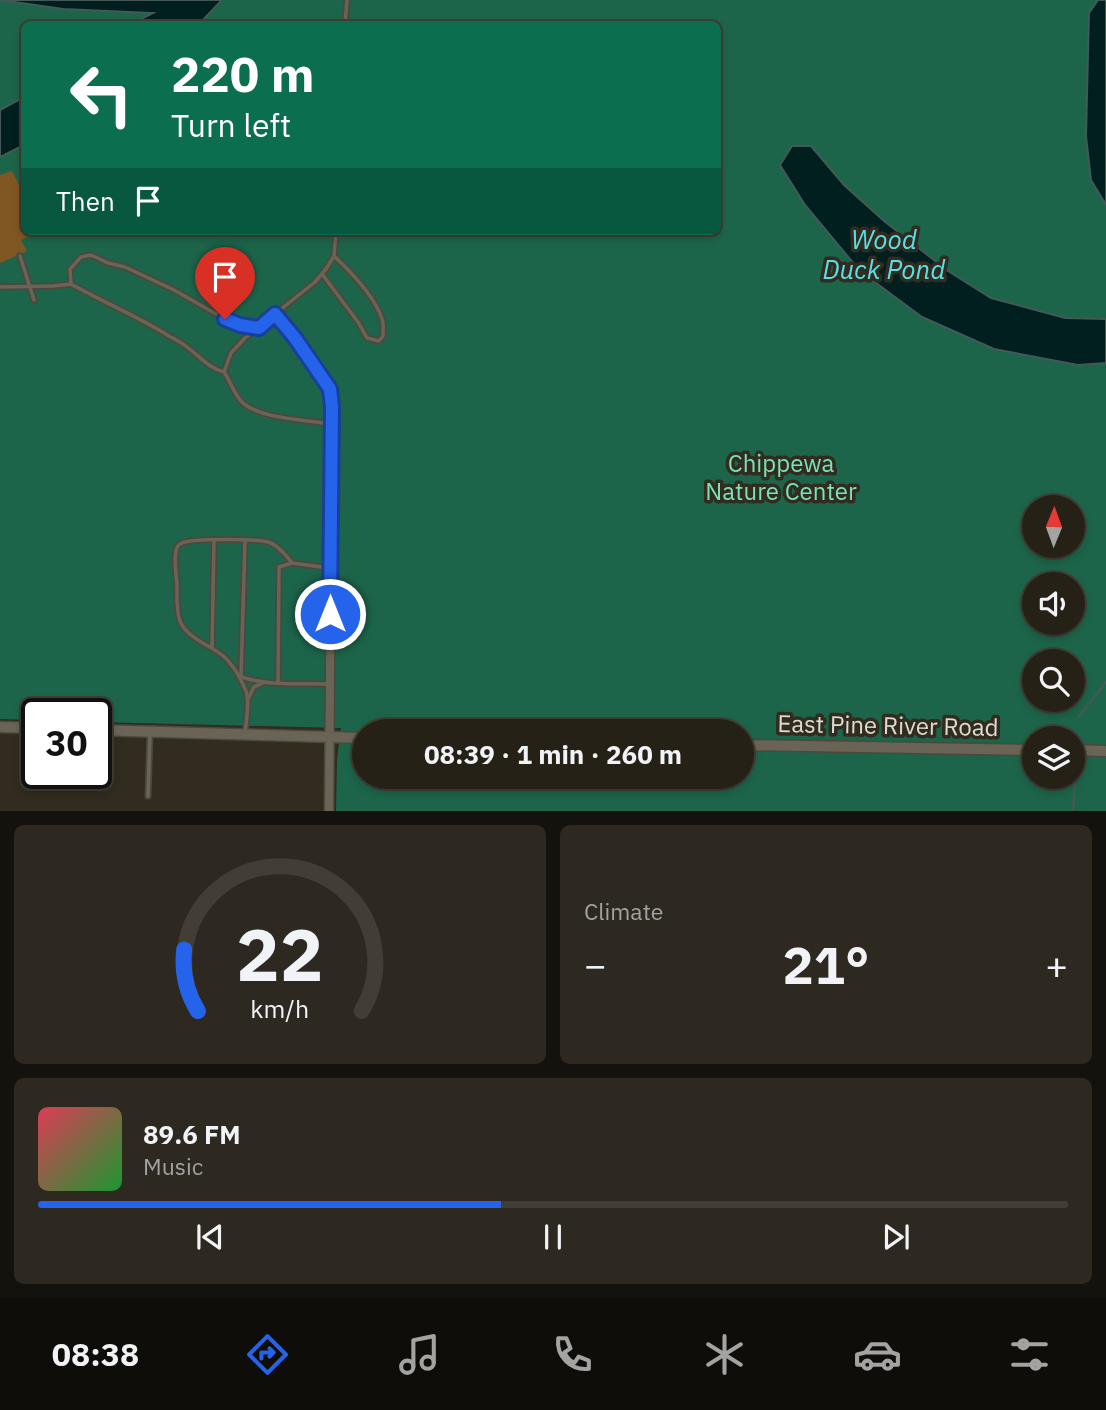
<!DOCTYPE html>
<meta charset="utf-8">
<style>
:root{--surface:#252117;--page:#2d2920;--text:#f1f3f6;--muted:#a3a3a1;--line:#423e36;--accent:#2563eb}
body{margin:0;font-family:"IBM Plex Sans",sans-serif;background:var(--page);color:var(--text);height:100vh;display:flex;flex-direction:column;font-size:26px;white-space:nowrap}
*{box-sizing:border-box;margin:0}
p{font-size:23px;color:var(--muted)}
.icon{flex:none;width:38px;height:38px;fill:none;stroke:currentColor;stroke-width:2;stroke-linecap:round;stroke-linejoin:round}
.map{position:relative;height:811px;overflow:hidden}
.panel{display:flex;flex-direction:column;gap:14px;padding:14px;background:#14120d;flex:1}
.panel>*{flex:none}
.guide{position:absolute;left:21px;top:21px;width:700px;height:214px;border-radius:10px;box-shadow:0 4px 10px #0003,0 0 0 2px var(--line);background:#0b6e4f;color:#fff;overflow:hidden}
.needle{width:46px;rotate:1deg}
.fabs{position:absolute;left:1022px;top:495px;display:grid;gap:14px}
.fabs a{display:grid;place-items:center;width:63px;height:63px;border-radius:50%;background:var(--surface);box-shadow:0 4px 10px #0003,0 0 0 2px var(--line);font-size:35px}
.speed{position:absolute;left:21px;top:698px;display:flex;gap:14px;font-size:35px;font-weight:700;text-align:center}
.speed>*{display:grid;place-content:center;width:91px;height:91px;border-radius:50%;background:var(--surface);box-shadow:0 4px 10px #0003,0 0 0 2px var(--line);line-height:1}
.speed .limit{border:4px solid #111;border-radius:10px;background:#fff;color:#111}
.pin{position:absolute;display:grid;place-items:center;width:60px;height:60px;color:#fff;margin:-72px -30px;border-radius:50% 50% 50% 0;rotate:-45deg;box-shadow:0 0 7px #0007}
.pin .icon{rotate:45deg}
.me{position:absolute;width:77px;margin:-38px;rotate:0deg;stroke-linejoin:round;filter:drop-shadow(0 0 5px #0008)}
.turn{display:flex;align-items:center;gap:24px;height:147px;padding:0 35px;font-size:32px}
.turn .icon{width:91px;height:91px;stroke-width:2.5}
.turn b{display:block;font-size:49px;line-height:60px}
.then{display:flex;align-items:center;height:66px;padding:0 35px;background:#0003;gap:14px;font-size:26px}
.big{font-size:52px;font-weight:700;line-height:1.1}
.panel .widget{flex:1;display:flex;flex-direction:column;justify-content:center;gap:10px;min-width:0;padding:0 24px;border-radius:10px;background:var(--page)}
.panel .dial{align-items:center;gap:0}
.dial svg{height:182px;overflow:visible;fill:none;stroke:var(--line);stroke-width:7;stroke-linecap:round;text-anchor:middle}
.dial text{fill:var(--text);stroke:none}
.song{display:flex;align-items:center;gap:21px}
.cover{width:84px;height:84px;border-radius:10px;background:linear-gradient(135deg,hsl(350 70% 55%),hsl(130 70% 35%))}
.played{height:7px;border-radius:4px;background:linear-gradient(90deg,var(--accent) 45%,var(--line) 45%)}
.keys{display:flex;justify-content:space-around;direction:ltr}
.heat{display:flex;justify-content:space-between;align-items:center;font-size:38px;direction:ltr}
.panel .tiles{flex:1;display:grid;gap:14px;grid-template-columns:1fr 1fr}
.widget:last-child{grid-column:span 2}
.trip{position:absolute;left:352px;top:719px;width:402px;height:70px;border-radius:35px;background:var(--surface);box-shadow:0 4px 10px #0003,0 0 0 2px var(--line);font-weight:700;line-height:70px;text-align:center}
.tabs{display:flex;height:112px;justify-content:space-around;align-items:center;background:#0f0d09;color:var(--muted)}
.tabs .icon{width:49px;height:49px}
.tabs .current{color:var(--accent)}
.tabs b{font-size:32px;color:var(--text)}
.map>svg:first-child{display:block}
.green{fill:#1d654a;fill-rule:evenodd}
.water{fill:#021f20;stroke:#445856;stroke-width:2}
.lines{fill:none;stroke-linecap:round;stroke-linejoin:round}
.stream{stroke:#445856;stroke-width:2.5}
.building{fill:#805723}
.service-casing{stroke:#4c483d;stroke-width:7}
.minor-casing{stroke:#4c483d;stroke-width:11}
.tertiary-casing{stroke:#4c483d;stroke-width:13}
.service{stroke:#6a6456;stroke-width:3.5}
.minor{stroke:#6a6456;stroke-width:8}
.tertiary{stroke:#6a6456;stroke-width:10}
.route-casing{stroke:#184099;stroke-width:18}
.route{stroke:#2563eb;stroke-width:12}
.labels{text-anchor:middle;stroke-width:7;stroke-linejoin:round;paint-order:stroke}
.park-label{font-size:24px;fill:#7ae2b7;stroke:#312c1f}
.street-label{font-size:24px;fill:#dfdcd4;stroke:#312c1f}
.water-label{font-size:26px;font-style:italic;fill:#5ae1e7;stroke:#312c1f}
</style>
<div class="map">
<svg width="1106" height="812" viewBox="0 0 1106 812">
<rect width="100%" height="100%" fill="#312c1f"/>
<path class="green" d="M0 0H1106V811H336L337 759 341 728 96 722V714H37V720L0 719ZM24 24H718V231H24ZM1034 508H1073V546H1034ZM1034 584H1073V623H1034ZM1034 662H1073V700H1034ZM364 732H742V777H364ZM1034 738H1073V777H1034Z"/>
<path class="water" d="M0 0H222L199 24H131L153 13 63 9Z
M1098 0H1106V205L1091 180 1086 136 1089 13Z
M24 97V145L0 157V110Z
M792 146H811L844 185 884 221 948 271 991 298 1065 318 1106 319V363L1078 365 994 349 922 317 860 271 805 205 780 165Z"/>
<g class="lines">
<path class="stream" d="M1079 716 1106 682
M1073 812 1075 782"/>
</g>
<path class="building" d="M12 171 24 194V231H40L21 240 27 251 23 253 18 252 16 256 0 263V175Z"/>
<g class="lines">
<g class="service-casing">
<path id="service" d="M345 24 347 0
M20 256 34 300
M322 274 358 322 367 338 379 341 383 336C383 331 384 324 382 319 375 297 350 271 334 256
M0 287 53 286 71 284
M224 372C210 368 203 360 192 351 185 345 177 340 169 336 137 316 103 302 71 284L70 269 81 257 91 255 108 263 125 267 174 290 225 319 240 325 259 328
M331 424C308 420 257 419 241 401 234 393 230 381 224 372L231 353 245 338 315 282 326 269 334 256 336 231
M212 648 214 540
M241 676 245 540
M242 677C266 686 302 683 328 684
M278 682 279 567 292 563
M248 699 254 687 263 683
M245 734C246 720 250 703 246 691 241 679 232 663 222 655 209 645 187 638 180 621 176 611 177 595 177 584 176 574 174 561 176 551 177 546 178 545 182 543 193 538 256 539 268 542 278 545 286 555 292 563L329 568
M148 796 150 734"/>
</g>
<g class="minor-casing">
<path id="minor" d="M275 314 295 338 330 389 332 407 329 812"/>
</g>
<g class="tertiary-casing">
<path id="tertiary" d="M0 727 37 728
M96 730 364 738
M742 745 1034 750
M1073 750 1106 751"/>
</g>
<use href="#service" class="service"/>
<use href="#minor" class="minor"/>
<use href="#tertiary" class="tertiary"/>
</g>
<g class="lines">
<g class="route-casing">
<path id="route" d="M225 319 240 325 259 328 275 314 295 338 330 389 332 407 330 614"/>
</g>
<use href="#route" class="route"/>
</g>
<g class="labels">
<g class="park-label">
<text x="781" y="472">Chippewa<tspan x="781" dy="28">Nature Center</tspan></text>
</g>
<g class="street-label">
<text transform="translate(888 726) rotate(1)" y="8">East Pine River Road</text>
</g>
<g class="water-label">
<text x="884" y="249">Wood<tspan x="884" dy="30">Duck Pond</tspan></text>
</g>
</g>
</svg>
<div class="fabs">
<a><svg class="needle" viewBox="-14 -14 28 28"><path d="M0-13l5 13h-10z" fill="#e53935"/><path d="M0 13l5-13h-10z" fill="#a3a3a1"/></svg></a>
<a><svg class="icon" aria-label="sound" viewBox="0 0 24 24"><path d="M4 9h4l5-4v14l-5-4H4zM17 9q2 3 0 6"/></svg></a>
<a><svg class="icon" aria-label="search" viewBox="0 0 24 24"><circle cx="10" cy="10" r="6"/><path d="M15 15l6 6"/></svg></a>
<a><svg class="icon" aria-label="layers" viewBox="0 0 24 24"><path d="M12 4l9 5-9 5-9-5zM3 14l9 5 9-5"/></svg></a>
</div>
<div class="speed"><div class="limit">30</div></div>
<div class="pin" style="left:225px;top:319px;background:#d93025"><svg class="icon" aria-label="arrive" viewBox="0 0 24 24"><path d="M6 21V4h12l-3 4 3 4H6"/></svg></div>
<svg class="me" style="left:330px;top:614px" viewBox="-20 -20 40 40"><circle r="17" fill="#2563eb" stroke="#fff" stroke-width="3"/><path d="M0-11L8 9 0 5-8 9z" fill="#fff"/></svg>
<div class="trip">08:39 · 1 min · 260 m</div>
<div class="guide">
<div class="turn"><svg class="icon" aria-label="left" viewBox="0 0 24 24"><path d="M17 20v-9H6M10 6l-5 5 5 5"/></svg><div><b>220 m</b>Turn left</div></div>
<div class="then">Then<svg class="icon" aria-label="arrive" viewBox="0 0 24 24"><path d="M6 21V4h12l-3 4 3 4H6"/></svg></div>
</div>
</div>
<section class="panel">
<div class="tiles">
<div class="widget dial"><svg viewBox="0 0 100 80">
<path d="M14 69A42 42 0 1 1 86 69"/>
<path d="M14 69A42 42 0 0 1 8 42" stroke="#2563eb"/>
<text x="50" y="56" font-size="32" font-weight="700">22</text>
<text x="50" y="72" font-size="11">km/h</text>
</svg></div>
<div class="widget"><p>Climate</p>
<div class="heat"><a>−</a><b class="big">21°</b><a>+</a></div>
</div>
<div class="widget">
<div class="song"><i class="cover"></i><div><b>89.6 FM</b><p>Music</p></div></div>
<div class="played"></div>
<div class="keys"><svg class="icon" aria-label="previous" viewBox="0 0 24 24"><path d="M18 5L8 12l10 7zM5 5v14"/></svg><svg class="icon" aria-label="pause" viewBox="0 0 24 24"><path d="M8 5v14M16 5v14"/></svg><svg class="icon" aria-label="next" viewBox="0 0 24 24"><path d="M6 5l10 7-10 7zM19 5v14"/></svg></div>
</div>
</div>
</section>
<nav class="tabs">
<b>08:38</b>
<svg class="icon current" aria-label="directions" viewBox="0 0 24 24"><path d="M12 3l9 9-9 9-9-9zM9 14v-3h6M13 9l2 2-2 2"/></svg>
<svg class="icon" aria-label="music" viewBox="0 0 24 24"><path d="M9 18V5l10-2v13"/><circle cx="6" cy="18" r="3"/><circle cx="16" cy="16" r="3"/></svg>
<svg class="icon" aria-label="phone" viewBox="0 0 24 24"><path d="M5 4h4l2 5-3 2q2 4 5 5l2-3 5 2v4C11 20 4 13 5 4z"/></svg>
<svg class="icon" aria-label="climate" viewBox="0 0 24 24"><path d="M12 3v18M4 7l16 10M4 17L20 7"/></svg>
<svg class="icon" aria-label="car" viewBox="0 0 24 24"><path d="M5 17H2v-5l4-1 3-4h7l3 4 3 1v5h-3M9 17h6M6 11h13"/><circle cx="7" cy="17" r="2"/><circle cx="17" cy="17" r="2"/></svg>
<svg class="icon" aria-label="filters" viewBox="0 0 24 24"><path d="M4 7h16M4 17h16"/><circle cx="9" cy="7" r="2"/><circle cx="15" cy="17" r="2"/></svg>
</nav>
